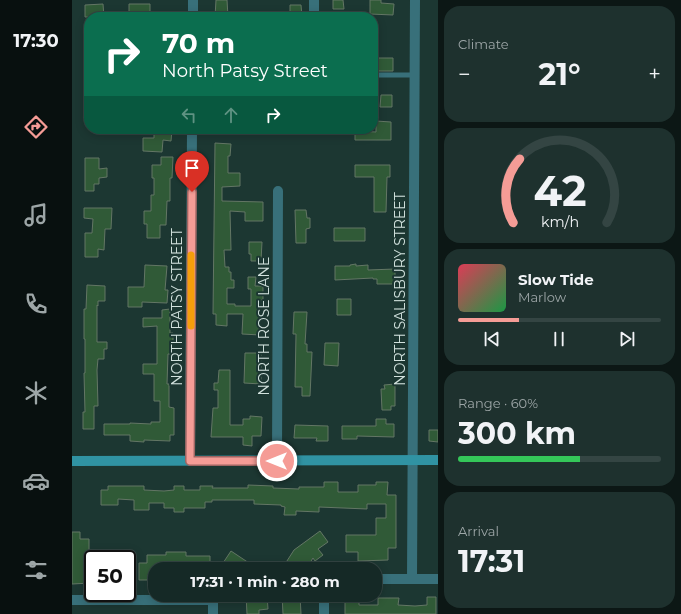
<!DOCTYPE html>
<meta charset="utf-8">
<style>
:root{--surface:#152926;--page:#1e312e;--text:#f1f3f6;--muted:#9da6a7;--line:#344543;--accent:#f59c96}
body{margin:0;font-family:Montserrat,sans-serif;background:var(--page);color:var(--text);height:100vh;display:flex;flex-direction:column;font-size:15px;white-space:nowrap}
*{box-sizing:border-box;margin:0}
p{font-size:13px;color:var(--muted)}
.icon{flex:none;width:22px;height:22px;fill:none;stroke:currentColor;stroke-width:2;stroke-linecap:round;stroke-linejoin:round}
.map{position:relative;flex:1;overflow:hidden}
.side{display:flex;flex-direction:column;gap:6px;padding:6px;background:#0c1715;width:243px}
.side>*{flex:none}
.banner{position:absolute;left:12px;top:12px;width:294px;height:122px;border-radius:16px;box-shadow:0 2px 10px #0003,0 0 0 1px var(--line);background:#0b6e4f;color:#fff;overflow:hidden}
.speed{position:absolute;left:12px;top:550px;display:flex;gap:8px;font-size:20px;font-weight:700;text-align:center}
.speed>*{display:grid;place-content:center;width:52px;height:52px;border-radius:50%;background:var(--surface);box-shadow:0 2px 10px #0003,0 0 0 1px var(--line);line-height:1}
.speed .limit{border:2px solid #111;border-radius:6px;background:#fff;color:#111}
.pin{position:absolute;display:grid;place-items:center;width:34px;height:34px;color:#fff;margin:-41px -17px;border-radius:50% 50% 50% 0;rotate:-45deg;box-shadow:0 0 4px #0007}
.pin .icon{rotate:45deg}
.me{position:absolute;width:44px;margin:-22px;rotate:270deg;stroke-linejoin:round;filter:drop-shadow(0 0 3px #0008)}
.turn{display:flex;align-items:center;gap:14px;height:84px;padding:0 12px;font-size:18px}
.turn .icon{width:52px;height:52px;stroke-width:2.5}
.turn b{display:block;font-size:28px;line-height:34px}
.lanes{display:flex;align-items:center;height:38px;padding:0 12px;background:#0003;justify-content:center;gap:20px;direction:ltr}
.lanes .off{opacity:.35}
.big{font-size:30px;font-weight:700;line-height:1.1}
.side .widget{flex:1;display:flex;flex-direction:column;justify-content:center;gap:6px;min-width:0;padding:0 14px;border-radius:16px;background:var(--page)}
.side .dial{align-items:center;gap:0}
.dial svg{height:104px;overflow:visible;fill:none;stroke:var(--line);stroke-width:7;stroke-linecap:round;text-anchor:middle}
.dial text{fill:var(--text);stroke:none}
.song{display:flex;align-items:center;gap:12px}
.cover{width:48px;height:48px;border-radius:6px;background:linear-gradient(135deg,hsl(350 70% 55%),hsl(140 70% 35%))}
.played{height:4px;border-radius:2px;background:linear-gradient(90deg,var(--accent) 30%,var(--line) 30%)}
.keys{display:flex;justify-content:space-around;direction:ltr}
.heat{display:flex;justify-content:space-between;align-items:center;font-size:22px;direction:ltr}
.charge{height:6px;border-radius:3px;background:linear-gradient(90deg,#34c759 60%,var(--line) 0)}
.trip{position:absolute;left:76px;top:562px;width:234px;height:40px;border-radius:16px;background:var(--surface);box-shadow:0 2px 10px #0003,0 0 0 1px var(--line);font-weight:700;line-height:40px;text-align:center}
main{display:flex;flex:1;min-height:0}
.tab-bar{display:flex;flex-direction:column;width:72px;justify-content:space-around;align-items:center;background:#08100f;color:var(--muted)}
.tab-bar .icon{width:28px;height:28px}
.tab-bar .selected{color:var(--accent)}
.tab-bar b{font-size:18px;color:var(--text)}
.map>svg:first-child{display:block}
.building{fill:#305a37;stroke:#637665}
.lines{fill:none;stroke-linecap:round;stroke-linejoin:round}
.lane{stroke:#38707a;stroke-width:5}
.street{stroke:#38707a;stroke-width:10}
.secondary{stroke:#3093a3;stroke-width:10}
.route-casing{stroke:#9f6562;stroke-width:10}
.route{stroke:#f59c96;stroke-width:7}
.slow{stroke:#f59e0b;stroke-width:7}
.labels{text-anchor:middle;stroke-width:4;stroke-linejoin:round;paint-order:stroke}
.street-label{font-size:14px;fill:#d2e2de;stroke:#1c3732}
</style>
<main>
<nav class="tab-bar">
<b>17:30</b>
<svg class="icon selected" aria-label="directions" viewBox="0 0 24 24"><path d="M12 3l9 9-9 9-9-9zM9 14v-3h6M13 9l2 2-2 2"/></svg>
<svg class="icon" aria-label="music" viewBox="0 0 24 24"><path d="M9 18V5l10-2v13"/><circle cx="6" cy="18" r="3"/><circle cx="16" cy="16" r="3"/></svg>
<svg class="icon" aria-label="phone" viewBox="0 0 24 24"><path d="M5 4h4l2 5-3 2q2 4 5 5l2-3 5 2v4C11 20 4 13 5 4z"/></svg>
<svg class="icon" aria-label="climate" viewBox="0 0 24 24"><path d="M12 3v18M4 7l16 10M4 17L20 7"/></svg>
<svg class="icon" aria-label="car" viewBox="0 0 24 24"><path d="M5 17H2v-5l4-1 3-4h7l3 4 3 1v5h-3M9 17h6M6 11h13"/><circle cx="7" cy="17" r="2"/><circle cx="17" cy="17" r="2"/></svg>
<svg class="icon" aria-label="filters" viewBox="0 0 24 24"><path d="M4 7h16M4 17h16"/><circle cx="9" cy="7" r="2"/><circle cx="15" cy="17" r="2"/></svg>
</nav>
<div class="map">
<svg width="366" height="614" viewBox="0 0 366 614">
<rect width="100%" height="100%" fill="#1c3732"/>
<path class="building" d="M144 0H155L156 17H143Z
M261 0H271L272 9H261Z
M298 0H309V3L322 4 321 15 298 14Z
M31 4 32 17H13V5Z
M57 4H78V15L57 17Z
M218 5H229L230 16 218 17Z
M305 58H321V71H305Z
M309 95H320V107H308Z
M304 121 319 122V140H283V131L304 132Z
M82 129 100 130 99 141 91 140 90 152 71 151V138H82Z
M143 143 159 144 158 156H156V173H168V186L150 187V201L191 202V221H173V212L158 211 159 250H152L153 267H157V272H159V280H162V288H155V304H163V306H179V289H176V277H184L183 286H191V300H189L188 335 170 334 171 314H155V326L144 325V314H141Z
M89 157H101L100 178H98V201H95L94 225H88V238H75V224H72V211H79V195H82V178H80V165H89Z
M13 158H27V169L35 168V177L27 178V184H22V191H13Z
M283 165H318V177H315L314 212H302V177H283Z
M12 208H40L39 229H33L32 250 26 249V257H13V233H20L21 219 12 218Z
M223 210H234L235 218H238V228L234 229V243H224Z
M262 228H293V241H262Z
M177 242H190L189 261H179V254H177Z
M284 264V266L296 265V270L323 269V284H305V279H301V278L263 280V266H278V265Z
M73 265 95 266 93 290H96L95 303 70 302V307H56V287H72Z
M15 285 33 286V301H26V306L25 305V342H35V349H32V359H26L25 370 26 406H22V429H11V412H13L12 373H13V339H12V309H14Z
M265 299H279V315H265Z
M98 309V333H101V354H96L95 384H97V407L102 408V435H98V441L72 440V442L58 441V435H32V424H58V423L79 424V422H88V401H82V374H71V364H85V326L71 327V318H90V310Z
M222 312H235L233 344H235V352H240L238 396H230V387H223L224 334H221Z
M253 343H267L266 366 252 365Z
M173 353H189V384L172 383Z
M147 370H158V425H171V419H178V416L190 417 189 436H180V446L171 445V437H139L141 408H146V390H142V383H146Z
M323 384V406H319V410H310L309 389H313L312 385Z
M304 419H314V424H322V437L285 436V439H270V426H304Z
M223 425 256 426V441H244L245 438H222Z
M357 430H366V442L357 441Z
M252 482H266V492H286V485H304V482H316L315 495H324V548H316V560L286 561V552H274V535H304V518H314V504H295V509L247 507V512L224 511V515H212L213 507 209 506V505L182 504V500H140V502H133V508H112V512H102V508H92V503H77V510H62V500L46 499V505H29V490H36V486H72V490L92 491 102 490V486H112V490H128V486H141L140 488H176V485L201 486V488L227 489V487H252Z
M248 531 256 542 246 549 251 555 243 561 241 558 234 569H220L213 564 222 550Z
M0 532H8V539H17V567H18L19 583 0 584Z
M159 551 186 569H147Z
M94 552H114V556H138V569H83V575H76V580H67V563H75V555H94Z
M174 595H195L196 609 187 610V614H175Z
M210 595H228L229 614H211Z
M273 597H287V605H306V598H327L326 605 343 606 355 605V597H364V614H273Z"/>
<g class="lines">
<path class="lane" d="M301 75H343"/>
<path class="street" d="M242 0V17
M121 17V0
M118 461 120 129
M205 461 206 191
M303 579H366
M340 579 343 0
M252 595V614
M0 600H141V614"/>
<path class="secondary" d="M0 461 366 460"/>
</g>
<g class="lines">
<g class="route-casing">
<path id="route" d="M120 192 118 461H205"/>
</g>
<use href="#route" class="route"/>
<path class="slow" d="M119 326V255"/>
</g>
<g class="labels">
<g class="street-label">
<text transform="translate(328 289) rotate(-90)" y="5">NORTH SALISBURY STREET</text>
<text transform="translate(105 307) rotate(-90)" y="5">NORTH PATSY STREET</text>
<text transform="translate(192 326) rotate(-90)" y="5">NORTH ROSE LANE</text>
</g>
</g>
</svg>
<div class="speed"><div class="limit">50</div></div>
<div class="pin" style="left:120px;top:192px;background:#d93025"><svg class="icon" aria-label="arrive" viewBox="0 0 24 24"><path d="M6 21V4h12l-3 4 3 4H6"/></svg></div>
<svg class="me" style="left:205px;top:461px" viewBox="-20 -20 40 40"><circle r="17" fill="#f59c96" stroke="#fff" stroke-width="3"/><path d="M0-11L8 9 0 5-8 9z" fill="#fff"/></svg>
<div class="trip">17:31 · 1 min · 280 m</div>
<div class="banner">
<div class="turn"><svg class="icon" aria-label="right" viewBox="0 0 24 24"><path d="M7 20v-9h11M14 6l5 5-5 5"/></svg><div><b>70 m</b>North Patsy Street</div></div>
<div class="lanes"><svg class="icon off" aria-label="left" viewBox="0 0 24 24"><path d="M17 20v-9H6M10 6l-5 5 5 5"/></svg><svg class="icon off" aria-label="ahead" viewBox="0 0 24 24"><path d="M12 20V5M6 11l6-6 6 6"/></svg><svg class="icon" aria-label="right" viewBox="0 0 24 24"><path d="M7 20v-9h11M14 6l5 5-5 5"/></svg></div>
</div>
</div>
<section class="side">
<div class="widget"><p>Climate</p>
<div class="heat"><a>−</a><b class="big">21°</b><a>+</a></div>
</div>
<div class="widget dial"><svg viewBox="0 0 100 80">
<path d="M14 69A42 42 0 1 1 86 69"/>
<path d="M14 69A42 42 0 0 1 19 20" stroke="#f59c96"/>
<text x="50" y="56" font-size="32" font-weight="700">42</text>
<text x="50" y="72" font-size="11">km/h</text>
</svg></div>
<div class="widget">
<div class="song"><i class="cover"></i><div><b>Slow Tide</b><p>Marlow</p></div></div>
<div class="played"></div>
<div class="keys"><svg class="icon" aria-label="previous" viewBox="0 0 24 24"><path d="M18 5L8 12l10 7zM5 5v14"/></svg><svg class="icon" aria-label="pause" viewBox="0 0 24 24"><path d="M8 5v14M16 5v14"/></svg><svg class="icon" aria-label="next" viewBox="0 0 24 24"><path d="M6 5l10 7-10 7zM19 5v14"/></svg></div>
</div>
<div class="widget"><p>Range · 60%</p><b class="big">300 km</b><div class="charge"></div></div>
<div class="widget"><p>Arrival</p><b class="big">17:31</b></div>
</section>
</main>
